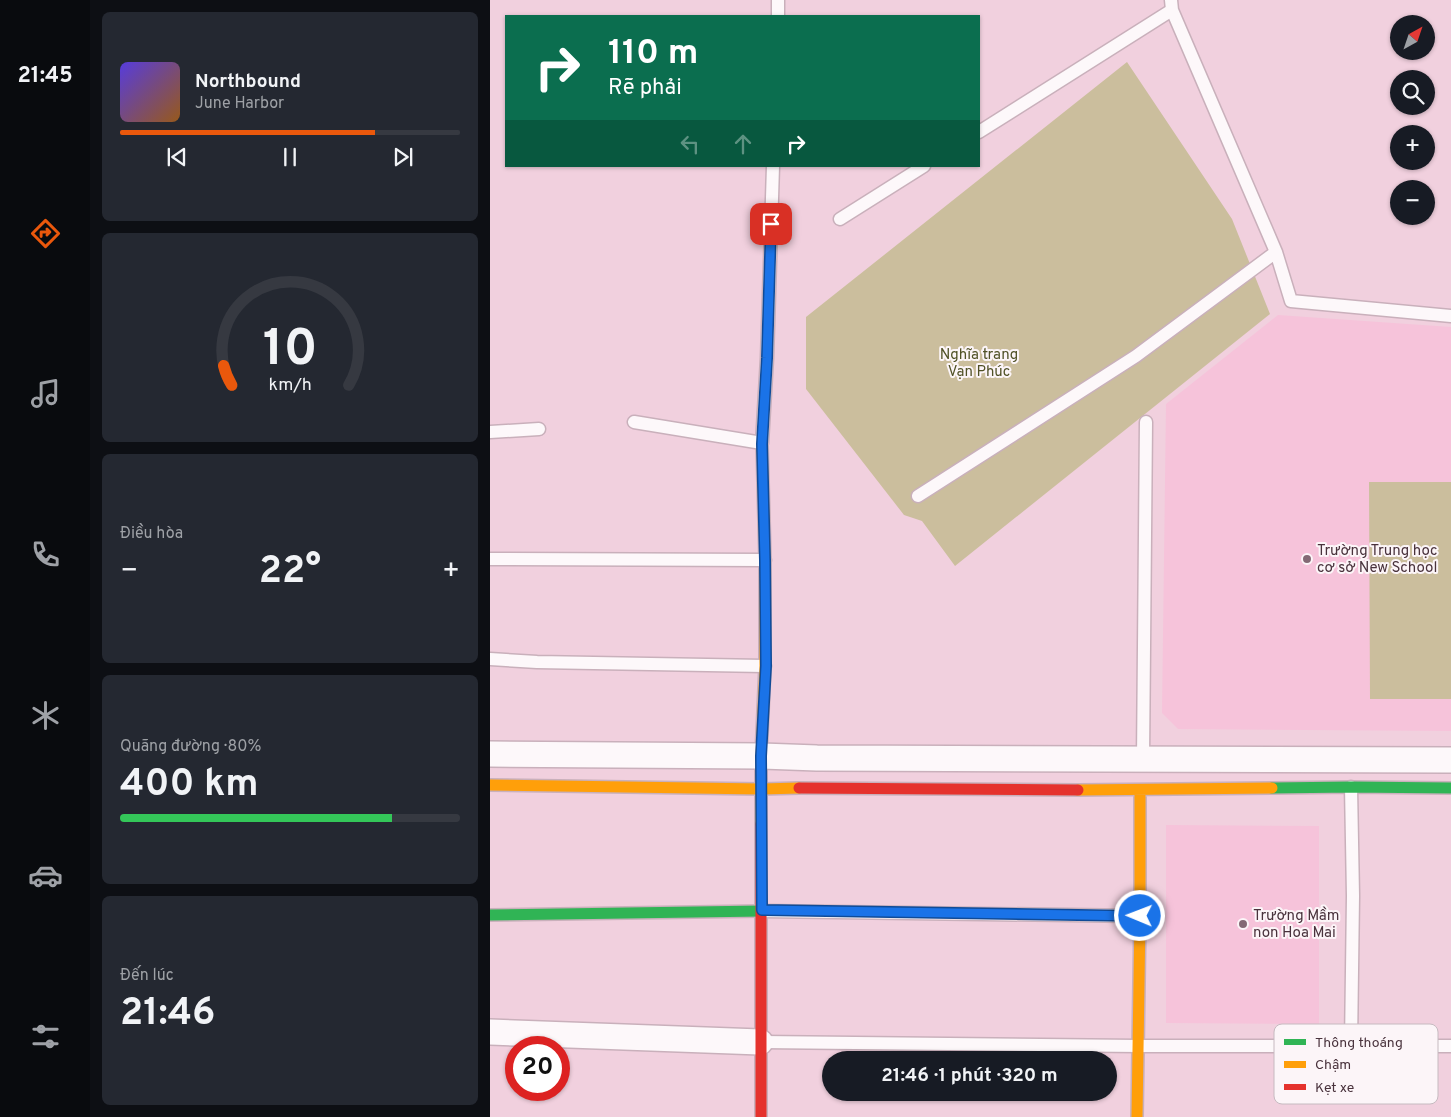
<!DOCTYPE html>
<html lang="vi">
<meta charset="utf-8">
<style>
:root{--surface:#171b24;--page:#242831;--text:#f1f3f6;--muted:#9ea1a6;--line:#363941;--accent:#ea580c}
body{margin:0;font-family:Overpass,sans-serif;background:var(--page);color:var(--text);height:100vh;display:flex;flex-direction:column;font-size:19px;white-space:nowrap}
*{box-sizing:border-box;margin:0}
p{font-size:16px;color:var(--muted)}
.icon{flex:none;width:28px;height:28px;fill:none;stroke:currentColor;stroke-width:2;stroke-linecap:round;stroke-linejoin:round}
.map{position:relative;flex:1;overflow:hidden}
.panel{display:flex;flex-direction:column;gap:12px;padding:12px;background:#0d0f14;width:400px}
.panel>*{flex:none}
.banner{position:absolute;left:15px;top:15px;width:475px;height:152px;border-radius:0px;box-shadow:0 1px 4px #0004;background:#0b6e4f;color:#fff;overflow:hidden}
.needle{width:32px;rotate:40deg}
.tools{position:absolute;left:900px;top:15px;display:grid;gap:10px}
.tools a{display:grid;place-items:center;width:45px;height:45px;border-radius:50%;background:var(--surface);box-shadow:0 1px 4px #0004;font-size:25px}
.speed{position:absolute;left:15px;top:1036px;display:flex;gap:10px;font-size:25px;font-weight:700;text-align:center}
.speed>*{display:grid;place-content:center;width:65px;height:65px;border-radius:50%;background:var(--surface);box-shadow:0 1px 4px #0004;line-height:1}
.speed .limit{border:8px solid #d22;background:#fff;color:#111}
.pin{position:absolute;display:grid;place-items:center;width:42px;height:42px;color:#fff;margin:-21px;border-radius:10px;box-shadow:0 2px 8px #0006}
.me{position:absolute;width:55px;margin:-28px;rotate:271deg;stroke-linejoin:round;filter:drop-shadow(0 0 4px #0008)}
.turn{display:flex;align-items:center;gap:18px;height:105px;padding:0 20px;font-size:22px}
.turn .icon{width:65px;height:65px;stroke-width:2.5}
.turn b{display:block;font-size:35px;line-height:42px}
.lanes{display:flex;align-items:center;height:48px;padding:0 20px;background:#0003;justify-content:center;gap:25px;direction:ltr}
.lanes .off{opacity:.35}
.big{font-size:38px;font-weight:700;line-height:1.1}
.panel .tile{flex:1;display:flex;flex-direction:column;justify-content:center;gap:8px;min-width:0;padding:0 18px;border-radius:8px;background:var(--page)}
.panel .dial{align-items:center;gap:0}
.dial svg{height:130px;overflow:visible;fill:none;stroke:var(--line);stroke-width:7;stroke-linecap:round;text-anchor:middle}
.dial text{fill:var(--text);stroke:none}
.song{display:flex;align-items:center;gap:15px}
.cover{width:60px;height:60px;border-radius:8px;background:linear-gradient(135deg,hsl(250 70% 55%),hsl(30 70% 35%))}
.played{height:5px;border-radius:2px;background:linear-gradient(90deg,var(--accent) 75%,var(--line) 75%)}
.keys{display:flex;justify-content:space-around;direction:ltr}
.heat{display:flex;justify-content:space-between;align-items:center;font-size:28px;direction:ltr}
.charge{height:8px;border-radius:4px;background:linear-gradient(90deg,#34c759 80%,var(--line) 0)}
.trip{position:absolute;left:332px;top:1051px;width:295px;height:50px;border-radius:25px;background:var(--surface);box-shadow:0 1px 4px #0004;font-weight:700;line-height:50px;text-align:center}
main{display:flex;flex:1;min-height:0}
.tabs{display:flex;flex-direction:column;width:90px;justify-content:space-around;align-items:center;background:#090b0e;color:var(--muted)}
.tabs .icon{width:35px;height:35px}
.tabs .on{color:var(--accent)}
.tabs b{font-size:22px;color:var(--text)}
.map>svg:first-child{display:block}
.built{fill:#f6c3da}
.green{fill:#cbbe9d}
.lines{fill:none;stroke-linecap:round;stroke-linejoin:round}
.lane-casing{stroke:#c9b0bb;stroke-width:15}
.street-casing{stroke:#c9b0bb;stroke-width:28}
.fast-casing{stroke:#c9b0bb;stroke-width:14}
.slow-casing{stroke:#c9b0bb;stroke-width:14}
.jam-casing{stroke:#c9b0bb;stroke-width:14}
.lane{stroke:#fdf8fa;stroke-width:12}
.street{stroke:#fdf8fa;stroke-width:25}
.fast{stroke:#30b455;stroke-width:11}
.slow{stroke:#ff9f0a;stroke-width:11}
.jam{stroke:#e5322d;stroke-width:11}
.route-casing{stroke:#114b97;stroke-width:12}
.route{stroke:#1a73e8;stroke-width:9}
.poi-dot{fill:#846975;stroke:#fcf5f8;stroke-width:2}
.labels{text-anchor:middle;stroke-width:4;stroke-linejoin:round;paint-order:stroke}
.park-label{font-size:15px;fill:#505126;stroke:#fcf5f8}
.poi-label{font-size:15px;fill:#49323c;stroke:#fcf5f8;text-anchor:start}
.key{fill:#fcf5f8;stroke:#c6bac0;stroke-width:1}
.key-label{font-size:14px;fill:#49323c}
</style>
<main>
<nav class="tabs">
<b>21:45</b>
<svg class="icon on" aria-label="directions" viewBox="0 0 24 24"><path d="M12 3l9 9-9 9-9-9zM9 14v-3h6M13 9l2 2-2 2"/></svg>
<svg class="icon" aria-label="music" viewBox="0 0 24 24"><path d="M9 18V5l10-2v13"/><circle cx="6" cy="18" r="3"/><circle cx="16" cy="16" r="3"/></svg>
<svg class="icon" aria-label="phone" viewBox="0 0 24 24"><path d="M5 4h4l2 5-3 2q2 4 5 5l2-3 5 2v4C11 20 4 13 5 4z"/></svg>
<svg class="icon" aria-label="climate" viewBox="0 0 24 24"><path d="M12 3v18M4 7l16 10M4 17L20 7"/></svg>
<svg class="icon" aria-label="car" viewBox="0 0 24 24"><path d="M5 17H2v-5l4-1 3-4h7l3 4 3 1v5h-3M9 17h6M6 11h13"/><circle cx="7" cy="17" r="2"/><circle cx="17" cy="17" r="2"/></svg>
<svg class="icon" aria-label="filters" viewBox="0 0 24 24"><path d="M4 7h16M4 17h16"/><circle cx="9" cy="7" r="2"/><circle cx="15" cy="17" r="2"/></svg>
</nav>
<section class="panel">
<div class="tile">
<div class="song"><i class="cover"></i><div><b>Northbound</b><p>June Harbor</p></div></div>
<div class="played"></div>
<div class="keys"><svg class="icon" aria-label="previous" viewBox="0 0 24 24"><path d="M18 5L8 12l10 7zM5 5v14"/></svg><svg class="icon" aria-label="pause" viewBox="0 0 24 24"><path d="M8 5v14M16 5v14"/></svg><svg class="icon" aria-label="next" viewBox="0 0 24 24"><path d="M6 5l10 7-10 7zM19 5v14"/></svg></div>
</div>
<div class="tile dial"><svg viewBox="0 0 100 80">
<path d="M14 69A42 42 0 1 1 86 69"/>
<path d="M14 69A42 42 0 0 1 9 57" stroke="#ea580c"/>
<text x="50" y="56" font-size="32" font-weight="700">10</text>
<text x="50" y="72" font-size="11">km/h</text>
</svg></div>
<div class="tile"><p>Điều hòa</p>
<div class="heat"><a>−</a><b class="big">22°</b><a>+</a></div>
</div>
<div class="tile"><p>Quãng đường · 80%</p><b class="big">400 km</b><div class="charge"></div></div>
<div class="tile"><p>Đến lúc</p><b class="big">21:46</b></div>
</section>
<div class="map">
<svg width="961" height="1117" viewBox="0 0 961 1117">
<rect width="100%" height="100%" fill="#f1d0de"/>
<path class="built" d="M788 315 961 327V731L688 729 672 713 676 404Z
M676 825 829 826V1024L676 1023Z"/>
<path class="green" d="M637 62 742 219 780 314 465 566 432 521 414 515 316 389V317Z
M879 482H961V699H880Z"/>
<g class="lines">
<g class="lane-casing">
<path id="lane" d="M681 0 682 10 786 252 801 301 961 316
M288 16V0
M489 132 682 10
M350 219 434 166
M144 422 272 443 277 358 283 166
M0 432 49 429
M428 496 646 356 786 252
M0 559 275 560
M0 659 47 662 275 666
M653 759 656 422
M861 787 863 896 861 1045
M272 911 650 916
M270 1042 648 1046H961"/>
</g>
<g class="street-casing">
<path id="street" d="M0 754 271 756 327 758 961 760
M0 1032 270 1042"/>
</g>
<g class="fast-casing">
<path id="fast" d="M782 788 861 787 961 788
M0 915 272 911"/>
</g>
<g class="slow-casing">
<path id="slow" d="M0 785 271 789 309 788
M588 790 782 788
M271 824V756L275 666V560L272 443
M647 1117 650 916V790"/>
</g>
<g class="jam-casing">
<path id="jam" d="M309 788 588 790
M271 1117V824"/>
</g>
<use href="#lane" class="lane"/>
<use href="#street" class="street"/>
<use href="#fast" class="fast"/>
<use href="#slow" class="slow"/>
<use href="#jam" class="jam"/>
</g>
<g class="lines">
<g class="route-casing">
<path id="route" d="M281 224 277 358 272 444 275 560 276 666 271 756 272 910 650 916"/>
</g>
<use href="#route" class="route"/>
</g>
<g class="poi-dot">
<circle cx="817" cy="559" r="5"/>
<circle cx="753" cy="924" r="5"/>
</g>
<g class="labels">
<g class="park-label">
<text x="489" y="359">Nghĩa trang<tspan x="489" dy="17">Vạn Phúc</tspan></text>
</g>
<g class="poi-label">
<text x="827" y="555">Trường Trung học<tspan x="827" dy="17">cơ sở New School</tspan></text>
<text x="763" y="920">Trường Mầm<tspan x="763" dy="17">non Hoa Mai</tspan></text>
</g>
</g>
<rect x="784" y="1024" width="164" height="80" rx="8" class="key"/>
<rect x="794" y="1039" width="22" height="6" fill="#30b455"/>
<rect x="794" y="1061" width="22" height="7" fill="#ff9f0a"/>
<rect x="794" y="1084" width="22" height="6" fill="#e5322d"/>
<g class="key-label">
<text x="825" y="1047">Thông thoáng</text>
<text x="825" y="1069">Chậm</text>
<text x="825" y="1092">Kẹt xe</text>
</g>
</svg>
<div class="tools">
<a><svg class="needle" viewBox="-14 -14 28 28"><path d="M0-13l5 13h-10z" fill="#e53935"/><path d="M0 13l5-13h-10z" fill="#9ea1a6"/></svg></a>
<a><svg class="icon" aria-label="search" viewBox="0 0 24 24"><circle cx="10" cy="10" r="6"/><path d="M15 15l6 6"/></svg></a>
<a>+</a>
<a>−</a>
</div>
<div class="speed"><div class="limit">20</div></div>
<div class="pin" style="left:281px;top:224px;background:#d93025"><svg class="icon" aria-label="arrive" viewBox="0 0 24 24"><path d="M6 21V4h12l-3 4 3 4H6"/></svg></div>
<svg class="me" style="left:650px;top:916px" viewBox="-20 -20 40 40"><circle r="17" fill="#1a73e8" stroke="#fff" stroke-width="3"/><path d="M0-11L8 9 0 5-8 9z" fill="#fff"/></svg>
<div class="trip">21:46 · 1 phút · 320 m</div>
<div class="banner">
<div class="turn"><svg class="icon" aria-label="right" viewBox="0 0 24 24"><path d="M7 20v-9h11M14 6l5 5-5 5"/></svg><div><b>110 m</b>Rẽ phải</div></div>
<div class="lanes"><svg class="icon off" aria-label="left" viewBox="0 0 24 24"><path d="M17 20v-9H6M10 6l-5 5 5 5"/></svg><svg class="icon off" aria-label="ahead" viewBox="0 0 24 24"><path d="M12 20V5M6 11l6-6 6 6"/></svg><svg class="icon" aria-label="right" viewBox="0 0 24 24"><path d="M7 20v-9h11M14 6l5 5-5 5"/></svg></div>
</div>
</div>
</main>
